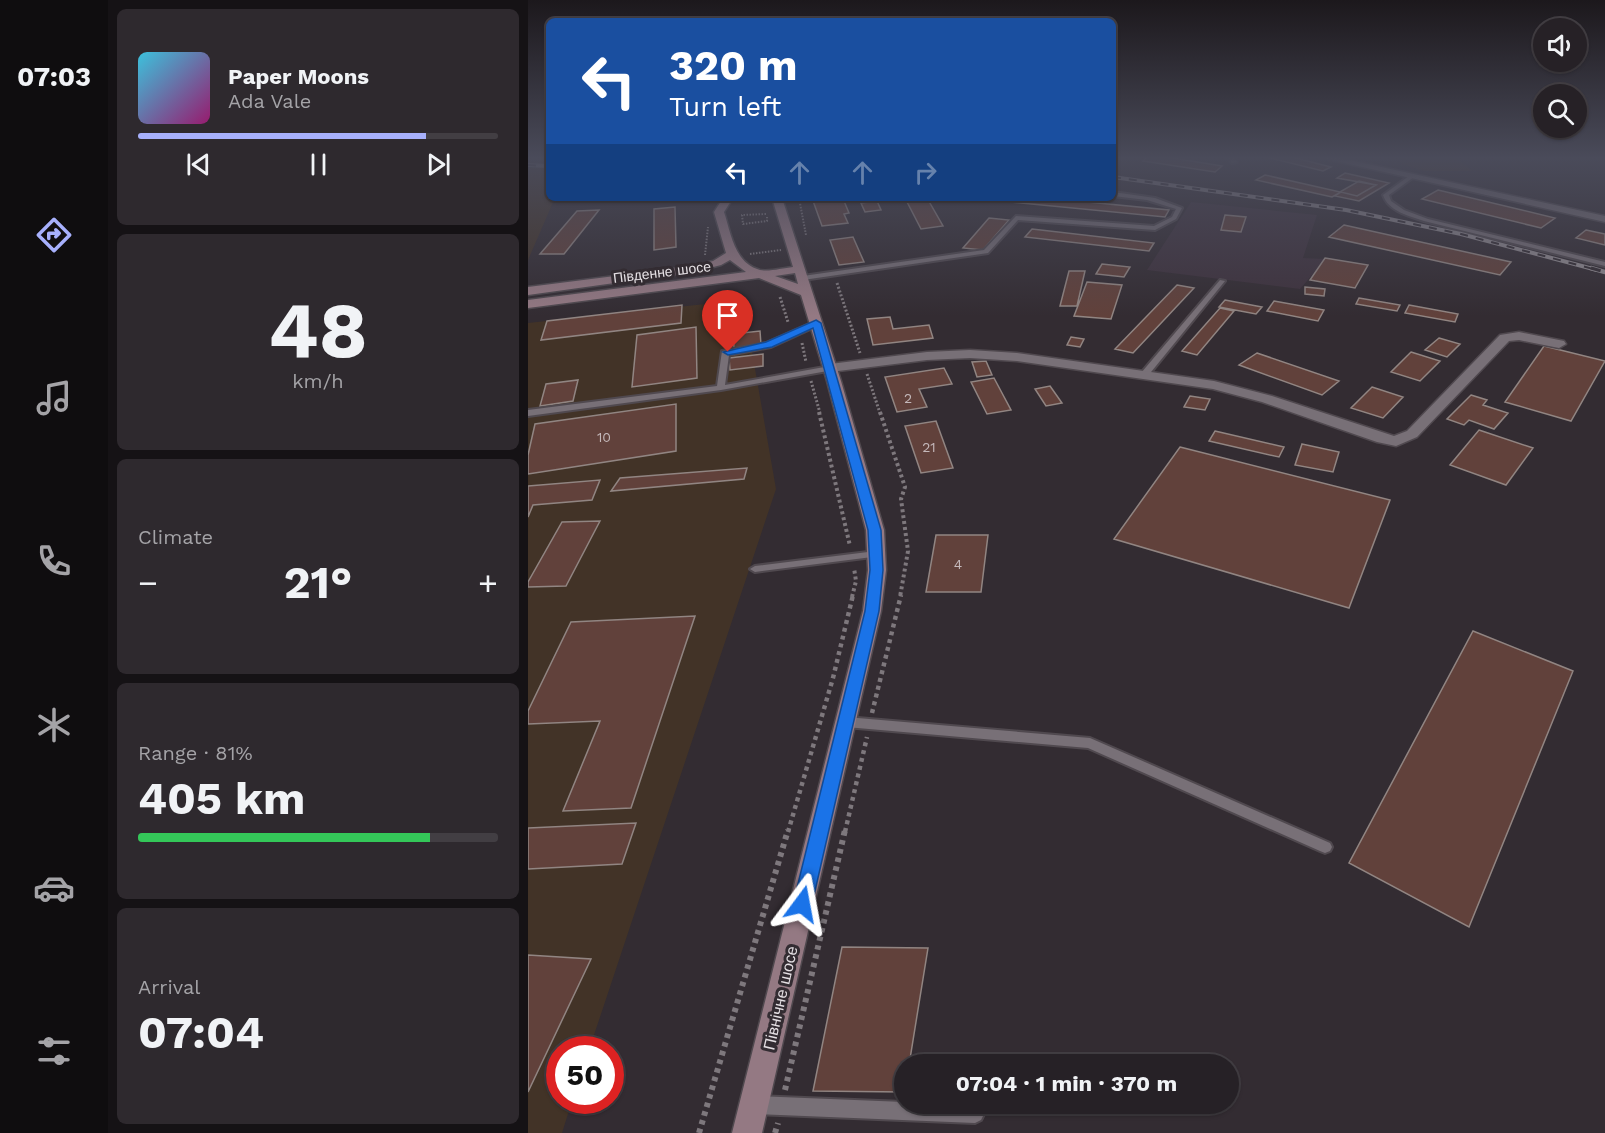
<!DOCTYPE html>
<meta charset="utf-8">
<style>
:root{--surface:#262126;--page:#2e292e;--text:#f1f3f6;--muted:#a4a3a7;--line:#423e43;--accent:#a7b0fc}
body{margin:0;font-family:"Work Sans",sans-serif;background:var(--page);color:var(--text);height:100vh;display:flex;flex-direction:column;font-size:22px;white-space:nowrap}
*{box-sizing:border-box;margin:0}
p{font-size:20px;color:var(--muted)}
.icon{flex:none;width:33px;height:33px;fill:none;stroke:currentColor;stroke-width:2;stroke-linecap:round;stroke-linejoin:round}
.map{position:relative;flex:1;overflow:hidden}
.side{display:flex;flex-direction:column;gap:9px;padding:9px;background:#151215;width:420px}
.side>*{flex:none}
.banner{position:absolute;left:18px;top:18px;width:570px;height:183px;border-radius:9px;box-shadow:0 2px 4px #0004,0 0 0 2px var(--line);background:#1a4fa0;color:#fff;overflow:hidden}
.controls{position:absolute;left:1005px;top:18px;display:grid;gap:12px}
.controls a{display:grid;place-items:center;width:54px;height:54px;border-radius:50%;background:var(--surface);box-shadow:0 2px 4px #0004,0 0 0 2px var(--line);font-size:30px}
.speed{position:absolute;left:18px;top:1036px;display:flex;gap:12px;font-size:30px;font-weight:700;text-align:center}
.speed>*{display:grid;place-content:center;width:78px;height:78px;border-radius:50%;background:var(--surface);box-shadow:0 2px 4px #0004,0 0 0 2px var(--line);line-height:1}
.speed .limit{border:9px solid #d22;background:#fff;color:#111}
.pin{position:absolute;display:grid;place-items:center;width:51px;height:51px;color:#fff;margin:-62px -26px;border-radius:50% 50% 50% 0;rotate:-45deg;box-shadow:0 0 6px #0007}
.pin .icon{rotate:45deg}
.me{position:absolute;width:66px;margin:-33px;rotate:13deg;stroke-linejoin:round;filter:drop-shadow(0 0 4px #0008)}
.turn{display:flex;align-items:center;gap:21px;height:126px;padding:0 24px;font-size:27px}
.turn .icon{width:78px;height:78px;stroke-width:2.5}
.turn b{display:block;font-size:42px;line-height:51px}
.lanes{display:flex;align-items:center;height:57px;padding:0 24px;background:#0003;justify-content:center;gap:30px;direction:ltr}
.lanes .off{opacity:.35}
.big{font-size:45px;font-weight:700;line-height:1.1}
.side .tile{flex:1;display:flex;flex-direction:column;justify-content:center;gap:9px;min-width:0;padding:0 21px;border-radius:9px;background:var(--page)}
.side .dial{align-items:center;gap:0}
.dial b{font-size:78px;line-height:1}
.song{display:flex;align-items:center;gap:18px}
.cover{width:72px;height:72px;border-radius:9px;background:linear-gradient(135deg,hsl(190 70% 55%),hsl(320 70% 35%))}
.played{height:6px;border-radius:3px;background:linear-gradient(90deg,var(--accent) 80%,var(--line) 80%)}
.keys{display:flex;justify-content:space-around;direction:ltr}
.heat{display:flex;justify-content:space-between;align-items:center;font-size:33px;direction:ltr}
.charge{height:9px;border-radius:4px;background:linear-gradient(90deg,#34c759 81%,var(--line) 0)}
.trip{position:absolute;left:366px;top:1054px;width:345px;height:60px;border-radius:30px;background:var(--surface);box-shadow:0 2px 4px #0004,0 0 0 2px var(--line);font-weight:700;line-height:60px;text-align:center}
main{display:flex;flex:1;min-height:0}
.dock{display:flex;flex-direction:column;width:108px;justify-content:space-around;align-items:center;background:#0f0d0f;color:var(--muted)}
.dock .icon{width:42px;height:42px}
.dock .on{color:var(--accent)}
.dock b{font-size:27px;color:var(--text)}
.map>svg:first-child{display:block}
.built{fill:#3e323d}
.industrial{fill:#423327}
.building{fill:#61413b;stroke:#918582;stroke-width:1.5}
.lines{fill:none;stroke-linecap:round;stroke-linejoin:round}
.lane-casing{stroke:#50494f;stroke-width:4}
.street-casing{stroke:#50494f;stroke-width:3}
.secondary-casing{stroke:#50494f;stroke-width:3}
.path-far4{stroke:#7e787d;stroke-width:2;stroke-dasharray:1.5 1.5;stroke-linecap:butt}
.path-far3{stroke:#7e787d;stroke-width:3;stroke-dasharray:2 2;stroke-linecap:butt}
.path-far2{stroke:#7e787d;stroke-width:4;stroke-dasharray:3 3;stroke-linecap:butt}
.path-far1{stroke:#7e787d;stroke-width:4.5;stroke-dasharray:4 4;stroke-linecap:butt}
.path{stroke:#7e787d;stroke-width:6;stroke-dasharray:4.5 4.5;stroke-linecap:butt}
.lane{fill:#787077;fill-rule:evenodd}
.street{fill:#787077;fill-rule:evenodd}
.secondary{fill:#947983;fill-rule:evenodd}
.rail-far1-casing{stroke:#918b90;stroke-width:4}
.rail-casing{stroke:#918b90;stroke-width:4.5}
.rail-far1{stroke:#332c32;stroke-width:2;stroke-dasharray:8;stroke-linecap:butt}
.rail{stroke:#332c32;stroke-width:3;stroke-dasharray:10;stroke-linecap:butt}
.route{fill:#1a73e8;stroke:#114b97;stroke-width:1.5}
.labels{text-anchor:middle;stroke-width:6;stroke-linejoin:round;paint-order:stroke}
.far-street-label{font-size:14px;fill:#e5e0e4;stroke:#332c32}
.number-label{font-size:14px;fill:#c4b8ba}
.street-label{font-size:16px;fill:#e5e0e4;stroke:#332c32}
</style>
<main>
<nav class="dock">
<b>07:03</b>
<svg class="icon on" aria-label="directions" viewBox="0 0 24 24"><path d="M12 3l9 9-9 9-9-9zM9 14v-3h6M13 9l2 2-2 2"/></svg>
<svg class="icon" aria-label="music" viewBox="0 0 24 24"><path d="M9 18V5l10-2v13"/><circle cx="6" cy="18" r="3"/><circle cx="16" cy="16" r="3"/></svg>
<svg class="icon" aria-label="phone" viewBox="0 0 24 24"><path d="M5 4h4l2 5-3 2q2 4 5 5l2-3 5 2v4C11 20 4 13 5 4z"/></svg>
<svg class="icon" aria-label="climate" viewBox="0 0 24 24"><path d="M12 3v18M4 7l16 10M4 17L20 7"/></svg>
<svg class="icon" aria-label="car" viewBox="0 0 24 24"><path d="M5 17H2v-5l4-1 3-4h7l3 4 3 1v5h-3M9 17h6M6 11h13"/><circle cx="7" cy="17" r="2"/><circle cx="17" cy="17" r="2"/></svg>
<svg class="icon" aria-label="filters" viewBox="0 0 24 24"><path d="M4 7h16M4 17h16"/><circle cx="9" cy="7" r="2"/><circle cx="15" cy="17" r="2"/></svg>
</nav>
<section class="side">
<div class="tile">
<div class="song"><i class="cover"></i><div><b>Paper Moons</b><p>Ada Vale</p></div></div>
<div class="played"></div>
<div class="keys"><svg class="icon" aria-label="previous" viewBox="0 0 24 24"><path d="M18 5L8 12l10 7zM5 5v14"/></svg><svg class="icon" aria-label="pause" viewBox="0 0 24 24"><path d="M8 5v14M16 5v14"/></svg><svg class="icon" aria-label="next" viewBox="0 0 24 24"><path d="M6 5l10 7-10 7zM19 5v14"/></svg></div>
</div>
<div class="tile dial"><b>48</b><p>km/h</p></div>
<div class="tile"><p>Climate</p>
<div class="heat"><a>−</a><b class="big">21°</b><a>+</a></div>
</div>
<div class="tile"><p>Range · 81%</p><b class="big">405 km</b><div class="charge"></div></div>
<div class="tile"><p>Arrival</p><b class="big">07:04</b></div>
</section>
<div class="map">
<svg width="1077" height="1133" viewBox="0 0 1077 1133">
<rect width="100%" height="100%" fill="#332c32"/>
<path class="built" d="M663 202 789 215 775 258 798 259 772 289 619 270Z"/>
<path class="industrial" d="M867 157H927L944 171H896L874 164Z
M0 168H21V198H27L0 260Z
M215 300 248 489 61 1050H32V1101H44L34 1133H0V323Z"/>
<path class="building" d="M619 157H639L694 166 687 172 615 161Z
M738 157H764L803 167 795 171Z
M817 173 861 183 831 201 807 196 813 192 829 196 848 185 809 178Z
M737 175 812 192 831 181 848 185 829 196 813 192 804 197 728 180Z
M910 190 1027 218 1013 228 894 199Z
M284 198H309L311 202 316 201 321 213 316 214 320 223 294 226Z
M377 198H399L415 226 393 229Z
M442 198H518L641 210 637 217Z
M349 201 353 210 337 212 333 203Z
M147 207 148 247 126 250V209Z
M71 210 36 254H12L49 211Z
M697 215 718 217 713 232 693 230Z
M461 218 481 220 455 250 435 248Z
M816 225 983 262 972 275 801 237Z
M504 229 626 243 621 251 497 237Z
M1058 230 1077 234V245L1048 238Z
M325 237 336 262 311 265 302 240Z
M797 258 840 265 827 288 782 280Z
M574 264 602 267 596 277 568 274Z
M541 271H557L549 306H532Z
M559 282 594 285 583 319 546 316Z
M649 285 666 288 605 353 587 349Z
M777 287 797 289 796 296 777 294Z
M831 298 872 305 869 311 828 304Z
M697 300 734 307 728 314 691 307Z
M746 301 796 310 790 321 739 311Z
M154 305 153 323 13 340 19 321Z
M881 305 930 314 927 322 877 313Z
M692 308 706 311 669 355 654 351Z
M362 317 365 329 401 325 405 338 345 345 339 319Z
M168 327 169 378 104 387 109 335Z
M232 331 233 345 206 348 205 334Z
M543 337 556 339 552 347 539 345Z
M911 338 932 344 919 357 897 350Z
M1016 346 1077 361 1043 421 977 402Z
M883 352 912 361 892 381 863 372Z
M729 353 811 381 794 395 711 365Z
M235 354V366L202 370 201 358Z
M458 361 464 375 449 377 444 362Z
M416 368 424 384 391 389 399 407 369 412 357 377Z
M466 378 483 410 459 414 443 382Z
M50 380 45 401 12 406 18 384Z
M522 386 534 403 518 406 507 389Z
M844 387 875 397 855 418 823 408Z
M943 395 959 400 955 405 980 413 966 429 941 420 936 425 919 419Z
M662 396 682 399 677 410 656 407Z
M148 404V451L0 474V455L7 424Z
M408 421 425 468 393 473 377 426Z
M951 430 1005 448 978 485 922 465Z
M687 431 756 447 751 457 681 441Z
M774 444 811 452 805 472 767 465Z
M652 447 862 500 821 608 586 539Z
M219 468 216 479 83 491 92 478Z
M72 480 64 500 5 505 0 517V486Z
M72 521 38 586 0 587V582L34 522Z
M408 535H460L453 592H398Z
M167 616 103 808 35 811 72 721 0 724V711L43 622Z
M945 631 1045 671 941 927 821 863Z
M108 823 94 864 0 869V828Z
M314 947 400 948 381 1065H376V1092L285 1091Z
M0 955 63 959 0 1092Z"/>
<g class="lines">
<g class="lane-casing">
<path id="lane" d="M700 157H705L709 162 704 163Z
M881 176 886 177 861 195 863 201 876 210 900 219 1077 262V266L896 221C881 216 860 211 855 195Z
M585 192 627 198 654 208 648 219 627 230 490 220 460 253 275 280 272 278 275 276 456 250 488 216 626 226 644 217 648 209 619 200 585 196Z
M692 280 697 281 619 377H613V373Z
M288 321 292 323 291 325 243 347 201 355 197 385 302 366H305V370L193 390 0 416V410L189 386 194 351 238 343Z
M348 551 353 554 352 556 227 572 222 569 227 566Z
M318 717 562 738 802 843 804 847 802 851 797 853 792 851 560 748 318 727 314 725 312 722 314 719Z
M226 1096 376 1102V1104L447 1105 453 1108 456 1114 453 1120 447 1123 226 1114 220 1111 217 1105 220 1099Z"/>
</g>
<g class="street-casing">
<path id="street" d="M790 157H808L1077 216V222Z
M991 332 1036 341 1038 344 1031 348 991 340 981 341 889 437 868 446 849 442 734 402 685 389 489 361 442 358 399 360 302 372 295 368 302 364 399 352 442 350 489 353 686 381 744 396 866 436 879 431 972 335Z"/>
</g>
<g class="secondary-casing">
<path id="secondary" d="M195 198H205L196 212C203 233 206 263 232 270 241 272 255 268 265 267L244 198H254L313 381 356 530 358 570 353 611 234 1133H204L335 611 340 570 338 530 299 381 273 295 231 278 0 308V300L218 272 202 260 193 265 166 272 0 295V287L166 266 185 261 198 253 186 212ZM267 273 270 284 247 276Z"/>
</g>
<path class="path-far4" d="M271 198 278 235
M238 214 214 215 215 224 239 221V217
M222 254 253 250
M177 255 180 227"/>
<path class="path-far3" d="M309 283 332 353
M252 297 260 322
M274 343 278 362
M339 374 352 413
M283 381 292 413"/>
<path class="path-far2" d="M291 412 322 546
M352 412 377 487 373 499 380 551 372 597
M324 597 328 581 326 568"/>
<path class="path-far1" d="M344 713 373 595
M260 832 305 678 325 595
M317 832 339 737"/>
<path class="path" d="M257 1090 317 830
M171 1133 260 830
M247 1133 250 1123"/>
<use href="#lane" class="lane"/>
<use href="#street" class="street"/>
<use href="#secondary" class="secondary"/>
<g class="rail-far1-casing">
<path id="rail-far1" d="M0 165 21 166
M585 177 818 210 933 234 1069 270"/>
</g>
<g class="rail-casing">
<path id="rail" d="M1063 268 1077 272"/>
</g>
<use href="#rail-far1" class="rail-far1"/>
<use href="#rail" class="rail"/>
</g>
<linearGradient id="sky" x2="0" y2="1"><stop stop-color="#1c181c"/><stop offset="0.5" stop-color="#4a4b5a"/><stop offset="1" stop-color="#4a4b5a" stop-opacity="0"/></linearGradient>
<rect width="1077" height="316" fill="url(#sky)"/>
<path class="route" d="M288 320 293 323 353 530 355 570 351 611 284 904 281 910 274 913 267 910 265 904 337 611 342 570 340 530 285 328 244 347 200 355 195 352 238 342Z"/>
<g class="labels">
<g class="far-street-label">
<text transform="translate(134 272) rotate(-7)" y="5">Південне шосе</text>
</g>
<g class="number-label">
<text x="380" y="403">2</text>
<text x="76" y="442">10</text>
<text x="401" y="452">21</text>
<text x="430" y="569">4</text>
</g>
<g class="street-label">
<text transform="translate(252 998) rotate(-77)" y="6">Північне шосе</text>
</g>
</g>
</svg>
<div class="controls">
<a><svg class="icon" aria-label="sound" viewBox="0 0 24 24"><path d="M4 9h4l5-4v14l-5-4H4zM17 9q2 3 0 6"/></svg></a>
<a><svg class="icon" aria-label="search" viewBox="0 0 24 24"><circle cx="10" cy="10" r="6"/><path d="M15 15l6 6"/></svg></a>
</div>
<div class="speed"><div class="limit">50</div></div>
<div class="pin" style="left:200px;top:352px;background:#d93025"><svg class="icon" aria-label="arrive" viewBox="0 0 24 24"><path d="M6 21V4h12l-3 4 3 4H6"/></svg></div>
<svg class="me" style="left:274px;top:904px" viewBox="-20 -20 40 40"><path d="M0-17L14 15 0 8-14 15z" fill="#1a73e8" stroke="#fff" stroke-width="4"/></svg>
<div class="trip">07:04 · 1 min · 370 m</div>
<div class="banner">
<div class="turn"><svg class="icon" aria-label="left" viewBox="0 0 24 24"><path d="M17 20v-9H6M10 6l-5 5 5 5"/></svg><div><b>320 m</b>Turn left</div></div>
<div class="lanes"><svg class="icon" aria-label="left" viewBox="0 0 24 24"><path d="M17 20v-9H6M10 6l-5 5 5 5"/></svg><svg class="icon off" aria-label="ahead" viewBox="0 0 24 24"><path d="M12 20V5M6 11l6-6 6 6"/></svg><svg class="icon off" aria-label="ahead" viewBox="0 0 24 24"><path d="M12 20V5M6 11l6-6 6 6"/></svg><svg class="icon off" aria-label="right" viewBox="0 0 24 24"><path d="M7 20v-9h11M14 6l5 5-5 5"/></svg></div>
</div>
</div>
</main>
